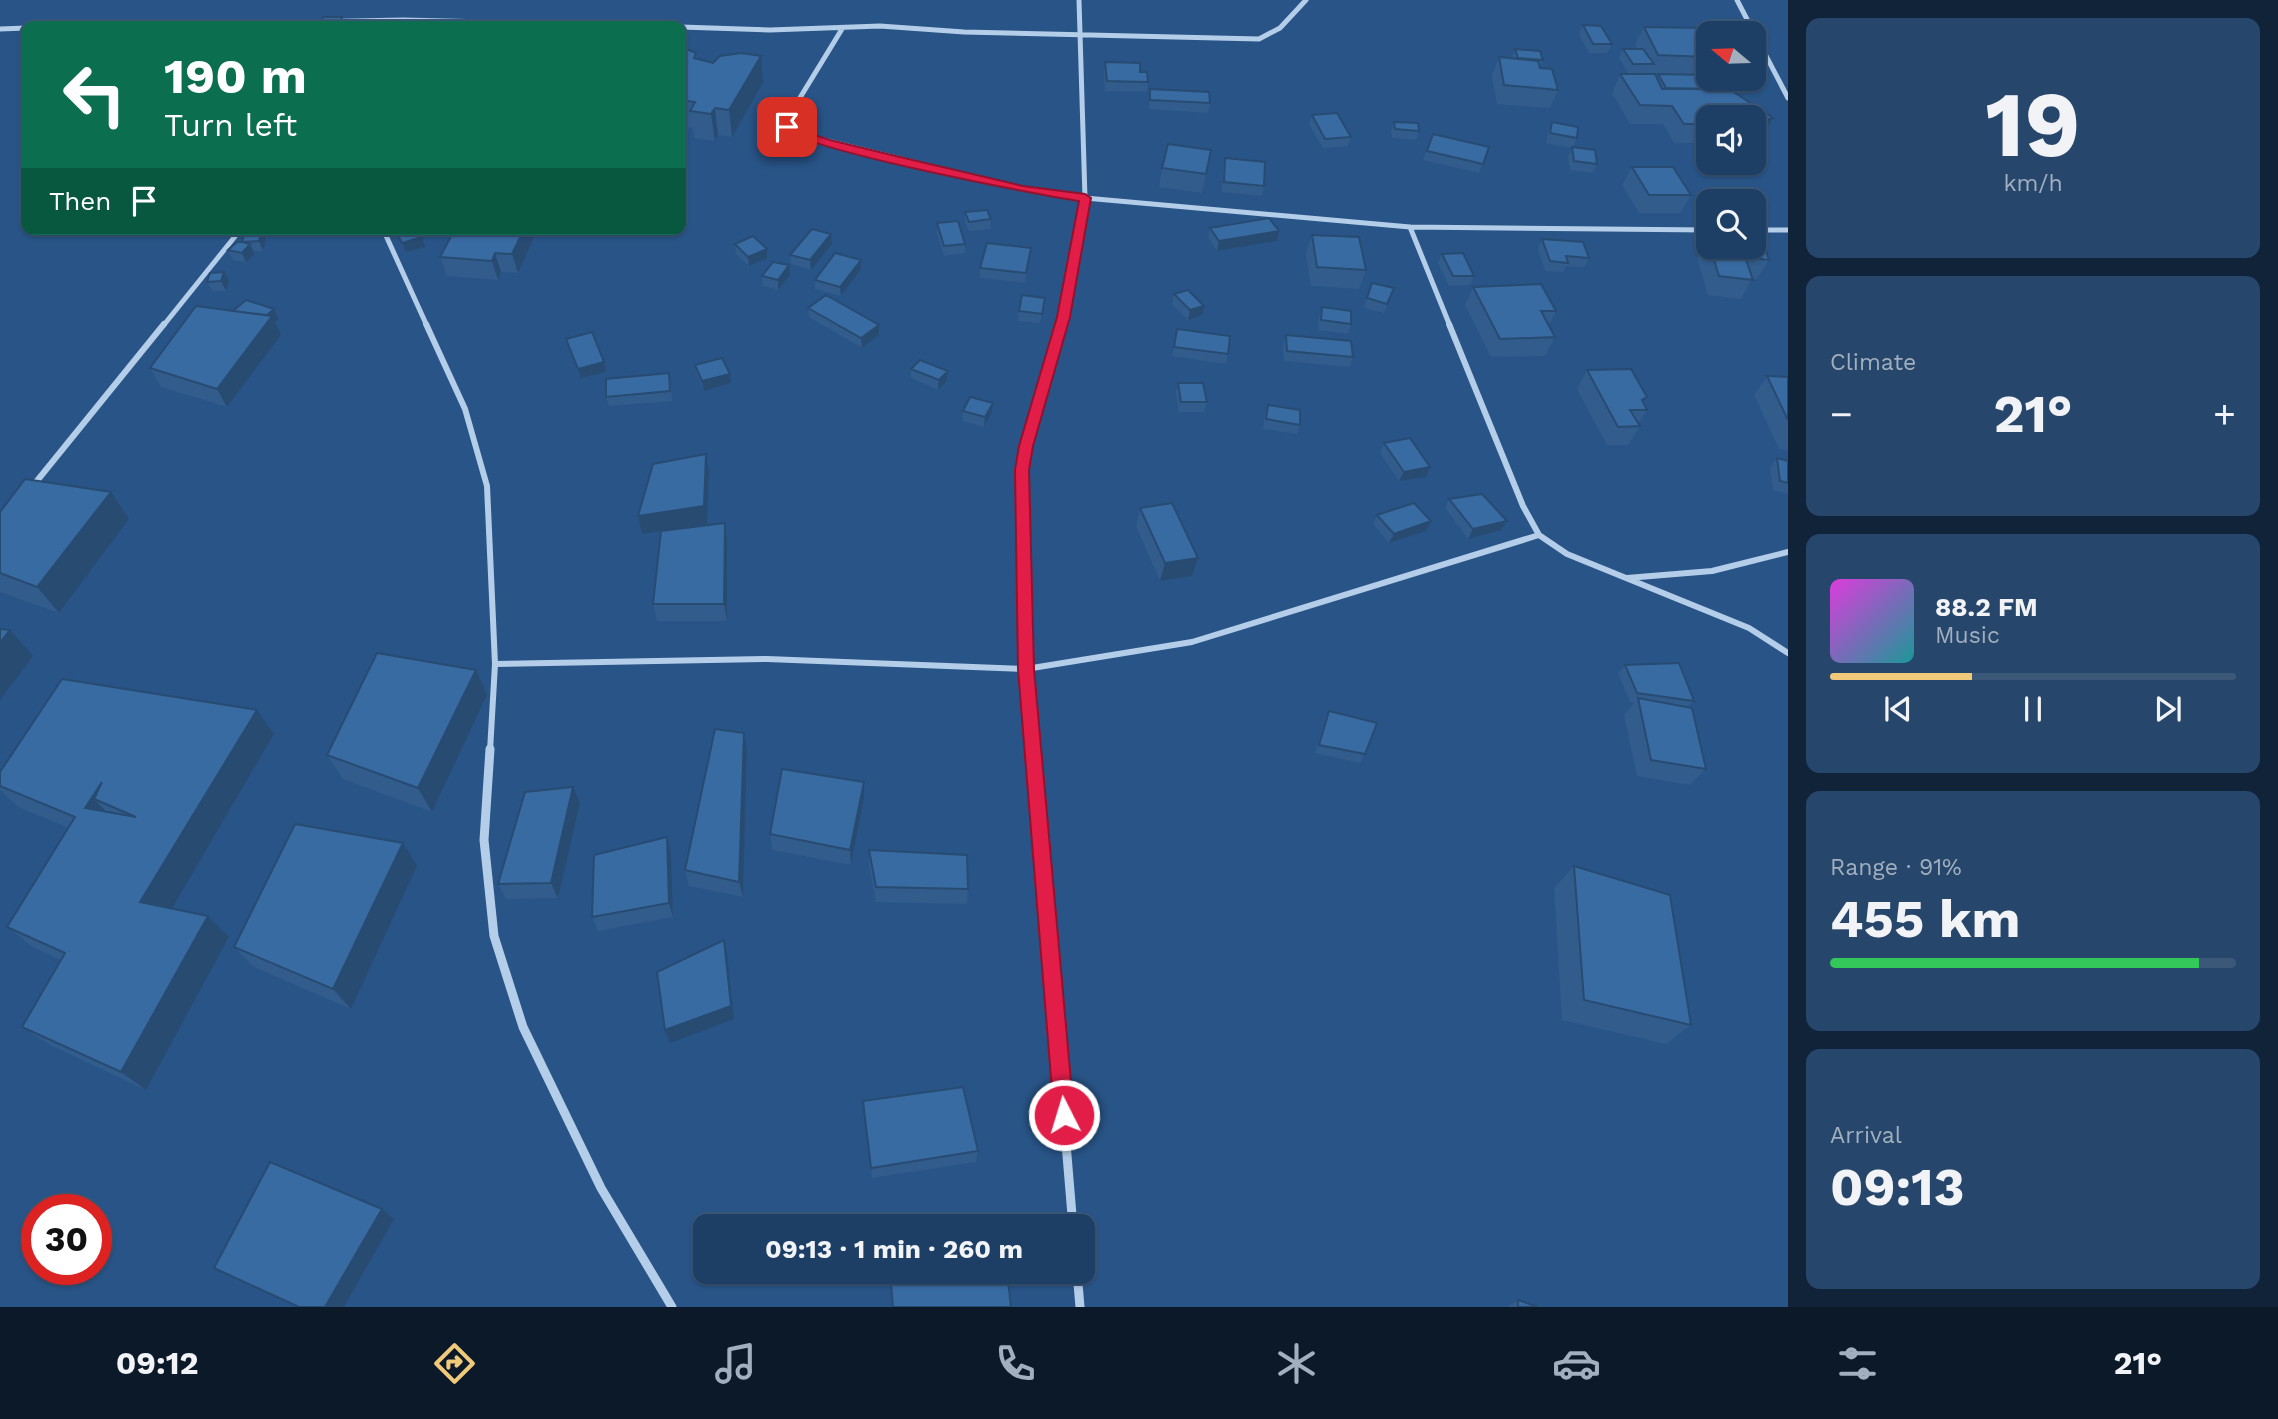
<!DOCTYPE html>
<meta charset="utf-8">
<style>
:root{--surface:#1e3f65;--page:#26466b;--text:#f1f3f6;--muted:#a1afbf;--line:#3c5879;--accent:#f0ca7a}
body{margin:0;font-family:"Work Sans",sans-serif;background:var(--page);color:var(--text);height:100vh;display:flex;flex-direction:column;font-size:26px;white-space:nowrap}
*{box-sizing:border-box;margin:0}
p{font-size:23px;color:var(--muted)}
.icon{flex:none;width:38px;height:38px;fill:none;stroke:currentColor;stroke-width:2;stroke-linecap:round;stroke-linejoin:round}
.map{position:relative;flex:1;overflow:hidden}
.sheet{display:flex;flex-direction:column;gap:18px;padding:18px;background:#102338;width:490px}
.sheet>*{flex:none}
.guide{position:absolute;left:21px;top:21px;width:665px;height:214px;border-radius:14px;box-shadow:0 2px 5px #0004,0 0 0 2px var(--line);background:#0b6e4f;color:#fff;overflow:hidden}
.needle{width:46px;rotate:289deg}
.fabs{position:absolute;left:1696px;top:21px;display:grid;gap:14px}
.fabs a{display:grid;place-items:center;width:70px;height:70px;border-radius:14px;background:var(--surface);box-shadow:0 2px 5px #0004,0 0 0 2px var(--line);font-size:35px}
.speed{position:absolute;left:21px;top:1194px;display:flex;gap:14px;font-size:35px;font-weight:700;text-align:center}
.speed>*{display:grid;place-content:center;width:91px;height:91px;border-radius:50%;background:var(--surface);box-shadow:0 2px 5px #0004,0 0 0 2px var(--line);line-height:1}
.speed .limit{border:10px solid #d22;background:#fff;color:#111}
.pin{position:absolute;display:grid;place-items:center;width:60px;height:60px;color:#fff;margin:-30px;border-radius:14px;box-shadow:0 4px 10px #0006}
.me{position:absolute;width:77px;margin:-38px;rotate:355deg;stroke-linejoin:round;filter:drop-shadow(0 0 5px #0008)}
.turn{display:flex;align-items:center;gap:24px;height:147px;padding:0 28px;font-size:32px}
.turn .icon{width:91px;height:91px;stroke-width:2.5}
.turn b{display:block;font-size:49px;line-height:60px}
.then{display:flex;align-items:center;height:66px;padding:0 28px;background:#0003;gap:14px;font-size:26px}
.big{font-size:52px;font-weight:700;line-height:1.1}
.sheet .card{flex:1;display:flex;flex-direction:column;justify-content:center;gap:10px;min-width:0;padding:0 24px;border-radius:14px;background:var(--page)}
.sheet .dial{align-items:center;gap:0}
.dial b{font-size:91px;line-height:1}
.song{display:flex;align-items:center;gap:21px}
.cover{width:84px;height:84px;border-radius:10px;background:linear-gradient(135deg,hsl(300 70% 55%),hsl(180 70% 35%))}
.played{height:7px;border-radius:4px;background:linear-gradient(90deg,var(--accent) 35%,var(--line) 35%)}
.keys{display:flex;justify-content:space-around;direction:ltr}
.heat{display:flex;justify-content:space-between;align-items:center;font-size:38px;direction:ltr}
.charge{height:10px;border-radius:5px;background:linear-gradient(90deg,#34c759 91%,var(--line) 0)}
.trip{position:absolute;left:693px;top:1214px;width:402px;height:70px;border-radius:14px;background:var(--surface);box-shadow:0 2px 5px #0004,0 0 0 2px var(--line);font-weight:700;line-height:70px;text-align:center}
.tabs{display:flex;height:112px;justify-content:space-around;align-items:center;background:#0c1928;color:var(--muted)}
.tabs .icon{width:49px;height:49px}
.tabs .on{color:var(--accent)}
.tabs b{font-size:32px;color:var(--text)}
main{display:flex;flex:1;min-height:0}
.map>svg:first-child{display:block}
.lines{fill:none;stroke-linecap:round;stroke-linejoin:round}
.minor-far2{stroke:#b4cde8;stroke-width:5}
.minor-far1{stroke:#b4cde8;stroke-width:6}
.minor{stroke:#b4cde8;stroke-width:9}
.wall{fill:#315c8c}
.shaded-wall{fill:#284b72}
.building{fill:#396ba3;stroke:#284b72;stroke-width:2;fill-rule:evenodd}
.route{fill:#e11d48;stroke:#92132f;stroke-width:2}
</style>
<main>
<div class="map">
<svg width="1788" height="1307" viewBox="0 0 1788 1307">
<rect width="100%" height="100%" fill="#285487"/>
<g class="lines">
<path class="minor-far2" d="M1737 0 1788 98
M109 26 403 20
M399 26 403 20 658 26
M681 27 770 30 880 26 964 32 1259 39 1280 28 1306 0
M0 29 26 28
M842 29 787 119V127L791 132 1023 189 1085 198 1410 227 1708 230
M1410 227 1450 326
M383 229 427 326
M1754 230H1788
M163 326 241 229
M1061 326 1085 198 1079 0"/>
<path class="minor-far1" d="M426 324 465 409 487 486 495 664 490 751
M1449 324 1523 506 1539 535 1567 554 1749 628 1788 653
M32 487 164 324
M1627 578 1712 571 1788 552
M495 664 767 659 1026 669 1192 642 1539 535
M1033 751 1026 669 1022 470 1026 446 1062 324"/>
<path class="minor" d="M490 749 484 840 494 936 523 1027 601 1188 672 1307
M1033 749 1073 1227
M1077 1272 1080 1307"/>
</g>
<path class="wall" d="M1583 25 1612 44 1607 53H1589L1579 35Z
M1644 27 1702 28 1708 37V41L1703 51 1707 57 1697 75H1707L1708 79H1709L1716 89H1729L1773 118 1762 136 1754 138V117H1708V143H1674L1663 124H1630L1612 93 1620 74H1655L1657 78 1658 74 1691 75 1628 73 1619 58 1623 49H1637L1635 45Z
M1515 49 1543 60 1540 68 1558 90 1550 108 1497 104 1492 76 1499 57 1511 59Z
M681 50 696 53 697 59 763 83 732 137 718 135 715 141 694 138 693 128 683 127 681 131Z
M1105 62 1140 72 1148 82 1147 92 1105 91 1104 71Z
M1150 89 1210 103 1208 113 1149 109Z
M1312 115 1351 137 1348 146 1323 148 1309 124Z
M1394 122 1419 131 1416 140 1392 138 1391 131Z
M1552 122 1577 138 1573 147 1597 164 1592 173 1570 170 1568 157 1572 148 1546 143 1548 132Z
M1433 134 1489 147 1479 173 1423 160Z
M1211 150 1202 193 1159 187 1162 168Z
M1225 158 1264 186 1262 196 1222 192 1223 167Z
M1632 167 1691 195 1681 213H1639L1622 185Z
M965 212 991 219 990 229 969 231 965 222Z
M937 223 965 244V253L944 256 937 233Z
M1210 228 1277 241 1217 251 1208 237Z
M455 229H530L533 240 518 273 501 272 498 280 447 276 440 257Z
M831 234 832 244 811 270 791 264 790 255Z
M1312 235 1366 270 1359 289 1311 286 1306 254Z
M1542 239 1589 258 1584 267 1566 266 1563 272 1545 271 1538 249Z
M1708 240V247H1754L1769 260 1757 279H1752L1741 299 1708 295 1697 258Z
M266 241 263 251H254L255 254 246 262 233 260 228 250 242 242Z
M735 244 767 258 749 266 736 254Z
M1031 248 1025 283 980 278V268Z
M1442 254 1474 276 1470 285 1449 286 1438 263Z
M861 260V269L841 296 815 289V280Z
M789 265 790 275 778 290 763 286 762 276Z
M210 273 229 282 226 291H212L207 282Z
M1372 283 1394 288 1384 313 1364 308Z
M1473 287 1556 311 1549 325 1555 337 1545 356 1491 357 1465 305Z
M1174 294 1202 315 1188 320 1172 304Z
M1045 298 1040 323 1018 321 1019 311Z
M1322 307 1351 324 1348 334 1318 330 1319 317Z
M808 308 879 335 862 348 809 317Z
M274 309 279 319 275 322 281 335 227 407 161 387 150 368 233 311Z
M1177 329 1228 354 1226 364 1172 356Z
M1286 335 1353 357 1350 367 1284 361 1283 345Z
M566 339 604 362 606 372 580 378 569 349Z
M695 365 731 383 704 391 697 375Z
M911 369 948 371 947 381 938 390 911 378Z
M1587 370 1643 403 1647 410 1638 424 1640 426 1628 445H1607L1577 389Z
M1767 376 1788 377V450L1779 449 1754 395Z
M671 382 672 401 609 406 606 397Z
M1178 383 1207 402 1204 412H1179L1176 392Z
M993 403 992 412 984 427 962 421 963 411Z
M1268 405 1300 425 1297 434 1263 429 1265 414Z
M1384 443 1426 477 1399 481 1380 453Z
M1777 458 1788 461V494L1773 490 1770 468Z
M709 473 707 524 663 531 725 523 727 542V621H657L653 604 661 531 642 534 638 516Z
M1449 499 1507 521 1501 530 1468 539 1445 508Z
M1140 508 1198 558 1192 576 1160 581 1136 526Z
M0 512 129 519 59 613 0 592Z
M1377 515 1431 521 1426 531 1389 543 1373 524Z
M1625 665 1694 701 1688 707 1706 769 1690 785 1637 776 1624 715 1634 703 1630 702 1618 673Z
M487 695 432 812 343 779 327 755Z
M257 710 274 734 172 909 229 937 146 1090 50 1045 22 1027 61 960 34 948 7 927 69 828 18 807 0 790V772Z
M1329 711 1365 754 1360 763 1315 753 1325 719Z
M744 733 747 749 743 897 689 886 685 870Z
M864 798 851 865 772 850 770 834Z
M580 803 558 898 506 899 498 884Z
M667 837 671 853 673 917 598 931 592 917Z
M869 850 968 889 967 904 876 902 869 865Z
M417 866 351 1009 254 967 234 947Z
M1574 866 1691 1025 1666 1044 1562 1020 1554 888Z
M863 1101 978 1151 976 1162 872 1178Z
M394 1219 344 1307H297L214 1268Z
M1518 1300 1538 1307H1506Z"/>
<path class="shaded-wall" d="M342 17 346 26H339Z
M1708 39V41L1700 57 1696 40Z
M761 56 763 83 732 137 729 110Z
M681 107 683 127 681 131Z
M715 108 718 135 715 141 711 114Z
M1773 118 1762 136 1754 138V122Z
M524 229H530L533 240 518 273 512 254Z
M262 231 266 241 263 251 259 241Z
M1279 231 1277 241 1217 251 1219 241Z
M831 234 832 244 811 270 810 260Z
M422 237 425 247 406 252 402 243Z
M250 244 255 254 246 262 242 253Z
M767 249V258L749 266 748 257Z
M495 253 501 272 498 280 492 261Z
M861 260V269L841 296 840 287Z
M789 265 790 275 778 290V280Z
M224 272 229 282 226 291 221 281Z
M1204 306 1202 315 1188 320 1190 310Z
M274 309 279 319 275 322 281 335 227 407 217 389 258 323Z
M879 325V335L862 348 861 338Z
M604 362 606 372 580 378 578 369Z
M948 371 947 381 938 390 939 380Z
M730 374 731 383 704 391 702 381Z
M993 403 992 412 984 427 985 417Z
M706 454 709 473 707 524 642 534 638 516Z
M1430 467 1426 477 1399 481 1404 472Z
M111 492 129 519 59 613 37 587Z
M1431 521 1426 531 1389 543 1394 534Z
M1507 521 1501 530 1468 539 1473 529Z
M725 523 727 542V621L724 604Z
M1198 558 1192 576 1160 581 1165 563Z
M10 630 33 656 0 700V643Z
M476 670 487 695 432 812 418 788Z
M257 710 274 734 163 924 140 902Z
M744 733 747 749 743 897 739 882Z
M102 782 94 799 115 821 85 808Z
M864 782V798L851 865 850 850Z
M573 787 580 803 558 898 551 883Z
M667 837 671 853 673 917 669 903Z
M403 843 417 866 351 1009 333 989Z
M208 916 229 937 146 1090 121 1072Z
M724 940 727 954 734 1019 670 1043 665 1030Z
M382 1209 394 1219 344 1307H325Z"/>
<path class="building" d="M323 17H342L339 26H319Z
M1583 25 1601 26 1612 44H1593Z
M1644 27 1702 28 1708 39 1696 40 1707 57 1658 55Z
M684 48 696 53 694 58 713 63 720 56 741 53 761 56 729 110 715 108 711 114 690 111 695 102 681 100V50Z
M1515 49 1540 51 1543 60 1518 58Z
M1623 49H1643L1654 64H1633Z
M1499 57 1538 61 1540 68 1552 69 1558 90 1504 85Z
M1105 62 1140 63V72H1147L1148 82 1107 81Z
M1620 74H1655L1662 89H1729L1773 118 1754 122V117H1708V124H1684L1672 106 1640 105Z
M1658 74 1707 75 1708 79H1709L1716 89 1666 88Z
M1150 89 1209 92 1210 103 1150 100Z
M1337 113 1351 137 1325 139 1312 115Z
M1394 122 1418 123 1419 131 1395 129Z
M1552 122 1578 127 1577 138 1550 133Z
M1433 134 1489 147 1483 164 1427 151Z
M1168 144 1211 150 1206 174 1162 168Z
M1572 147 1595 150 1597 164 1574 161Z
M1225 158 1265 162 1264 186 1224 182Z
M1632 167H1673L1691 195H1649Z
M987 210 991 219 969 222 965 212Z
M1269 218 1279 231 1219 241 1210 228Z
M958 221 965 244 944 246 937 223Z
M398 229H418L422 237 402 243 395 230Z
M455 229H524L512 254 495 253 492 261 440 257Z
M812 229 831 234 810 260 790 255Z
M262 231 259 241 242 242 245 232Z
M1312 235 1359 237 1366 270 1317 267Z
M753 236 767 249 748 257 735 244Z
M1542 239 1583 242 1589 258 1566 256 1568 263 1550 261Z
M237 242H242L250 244 242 253 228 250Z
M987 243 1031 248 1026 273 980 268Z
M1754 244 1764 245 1769 260 1745 257 1753 280 1719 276 1710 247H1754Z
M835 253 861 260 840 287 815 280Z
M1463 253 1474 276H1453L1442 254Z
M773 262 789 265 778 280 762 276Z
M224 272 221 281 207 282 210 273Z
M1372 283 1394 288 1387 304 1367 298Z
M1541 284 1556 311H1541L1555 337 1500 339 1473 287Z
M1188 290 1204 306 1190 310 1174 294Z
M826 295 879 325 861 338 808 308Z
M1022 295 1045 298 1042 314 1019 311Z
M246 300 274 309 267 315 233 311Z
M196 306 272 316 217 389 150 368Z
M1322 307 1351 311V324L1321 320Z
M1177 329 1230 336 1228 354 1174 347Z
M592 332 604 362 578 369 566 339Z
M1286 335 1351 341 1353 357 1287 351Z
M722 358 730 374 702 381 695 365Z
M920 360 948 371 939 380 911 369Z
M1631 369 1647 397 1642 400 1647 410H1630L1640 426 1618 427 1587 370Z
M669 373 670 391 606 397V379Z
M1767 376 1788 377V420Z
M1178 383H1203L1207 402H1181Z
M970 397 993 403 985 417 963 411Z
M1268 405 1300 410V425L1266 419Z
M1410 438 1430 467 1404 472 1384 443Z
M706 454 704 506 638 516 653 464Z
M1777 458 1788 461V483L1780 481Z
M25 479 111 492 37 587 0 573V512Z
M1482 494 1507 521 1473 529 1449 499Z
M1172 503 1198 558 1165 563 1140 508Z
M1414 503 1431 521 1394 534 1377 515Z
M725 523 724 604H653L661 531Z
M0 629 10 630 0 643Z
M377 653 476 670 418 788 327 755Z
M1679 663 1694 701 1637 693 1625 665Z
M62 679 257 710 140 902 208 916 121 1072 22 1027 65 953 7 927 75 817 0 786V772ZM102 782 94 799 136 817 85 808Z
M1638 698 1692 708 1706 769 1651 760Z
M1329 711 1377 723 1365 754 1319 745Z
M715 729 744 733 739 882 685 870Z
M782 769 864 782 850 850 770 834Z
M573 787 551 883 498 884 525 792Z
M295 824 403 843 333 989 234 947Z
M667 837 669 903 592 917 594 855Z
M869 850 967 855 968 889 876 887Z
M1574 866 1670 895 1691 1025 1584 1000Z
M724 940 731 1006 665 1030 657 972Z
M963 1087 978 1151 871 1168 863 1101Z
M270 1162 382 1209 325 1307H299L214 1268Z
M890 1272H1007L1011 1307H893Z
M1518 1300 1538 1307H1518Z"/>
<path class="route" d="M787 124 795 129 830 140 900 157 1023 186 1085 194 1091 198 1070 317 1033 446 1029 470 1034 669 1074 1115 1071 1122 1064 1125 1057 1122 1054 1115 1018 669 1015 470 1019 446 1057 317 1079 201C1038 195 799 149 782 127Z"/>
</svg>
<div class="fabs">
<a><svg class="needle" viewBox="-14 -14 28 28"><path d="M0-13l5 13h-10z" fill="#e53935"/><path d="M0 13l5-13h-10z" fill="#a1afbf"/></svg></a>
<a><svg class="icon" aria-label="sound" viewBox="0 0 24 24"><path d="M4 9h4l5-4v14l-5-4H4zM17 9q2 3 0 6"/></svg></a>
<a><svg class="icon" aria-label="search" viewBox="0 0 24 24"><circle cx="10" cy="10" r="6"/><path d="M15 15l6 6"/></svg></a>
</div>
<div class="speed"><div class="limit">30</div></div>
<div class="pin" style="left:787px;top:127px;background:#d93025"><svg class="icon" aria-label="arrive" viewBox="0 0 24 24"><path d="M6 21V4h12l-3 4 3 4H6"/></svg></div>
<svg class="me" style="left:1064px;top:1115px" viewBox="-20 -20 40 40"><circle r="17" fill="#e11d48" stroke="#fff" stroke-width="3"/><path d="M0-11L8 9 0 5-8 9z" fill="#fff"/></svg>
<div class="trip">09:13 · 1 min · 260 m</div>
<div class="guide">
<div class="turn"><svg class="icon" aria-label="left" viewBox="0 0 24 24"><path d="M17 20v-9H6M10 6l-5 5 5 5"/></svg><div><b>190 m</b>Turn left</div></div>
<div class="then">Then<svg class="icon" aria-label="arrive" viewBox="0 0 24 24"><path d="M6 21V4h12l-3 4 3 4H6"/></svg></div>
</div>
</div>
<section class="sheet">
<div class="card dial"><b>19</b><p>km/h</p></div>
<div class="card"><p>Climate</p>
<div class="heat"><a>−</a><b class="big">21°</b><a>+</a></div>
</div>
<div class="card">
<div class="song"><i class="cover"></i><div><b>88.2 FM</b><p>Music</p></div></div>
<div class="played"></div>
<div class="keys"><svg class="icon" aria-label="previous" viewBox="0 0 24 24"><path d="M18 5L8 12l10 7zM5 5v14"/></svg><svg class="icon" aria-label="pause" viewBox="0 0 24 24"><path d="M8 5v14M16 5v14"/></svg><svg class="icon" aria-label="next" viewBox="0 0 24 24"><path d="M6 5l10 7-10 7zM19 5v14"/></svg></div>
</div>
<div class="card"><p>Range · 91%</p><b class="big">455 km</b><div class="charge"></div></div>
<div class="card"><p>Arrival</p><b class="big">09:13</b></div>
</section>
</main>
<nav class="tabs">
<b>09:12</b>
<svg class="icon on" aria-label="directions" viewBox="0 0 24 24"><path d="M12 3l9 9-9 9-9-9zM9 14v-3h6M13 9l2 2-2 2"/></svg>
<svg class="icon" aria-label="music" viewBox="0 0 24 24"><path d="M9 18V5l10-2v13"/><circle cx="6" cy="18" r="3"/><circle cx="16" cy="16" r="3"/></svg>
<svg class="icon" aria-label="phone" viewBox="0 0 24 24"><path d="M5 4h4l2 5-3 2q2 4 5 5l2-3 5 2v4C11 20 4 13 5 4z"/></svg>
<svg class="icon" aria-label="climate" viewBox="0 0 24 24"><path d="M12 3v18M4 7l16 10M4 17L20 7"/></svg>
<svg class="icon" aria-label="car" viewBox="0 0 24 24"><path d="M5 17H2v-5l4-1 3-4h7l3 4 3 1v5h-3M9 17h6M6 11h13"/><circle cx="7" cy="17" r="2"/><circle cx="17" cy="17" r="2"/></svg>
<svg class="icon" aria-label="filters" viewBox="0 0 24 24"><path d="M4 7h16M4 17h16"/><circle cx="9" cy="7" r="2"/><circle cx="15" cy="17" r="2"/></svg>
<b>21°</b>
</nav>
